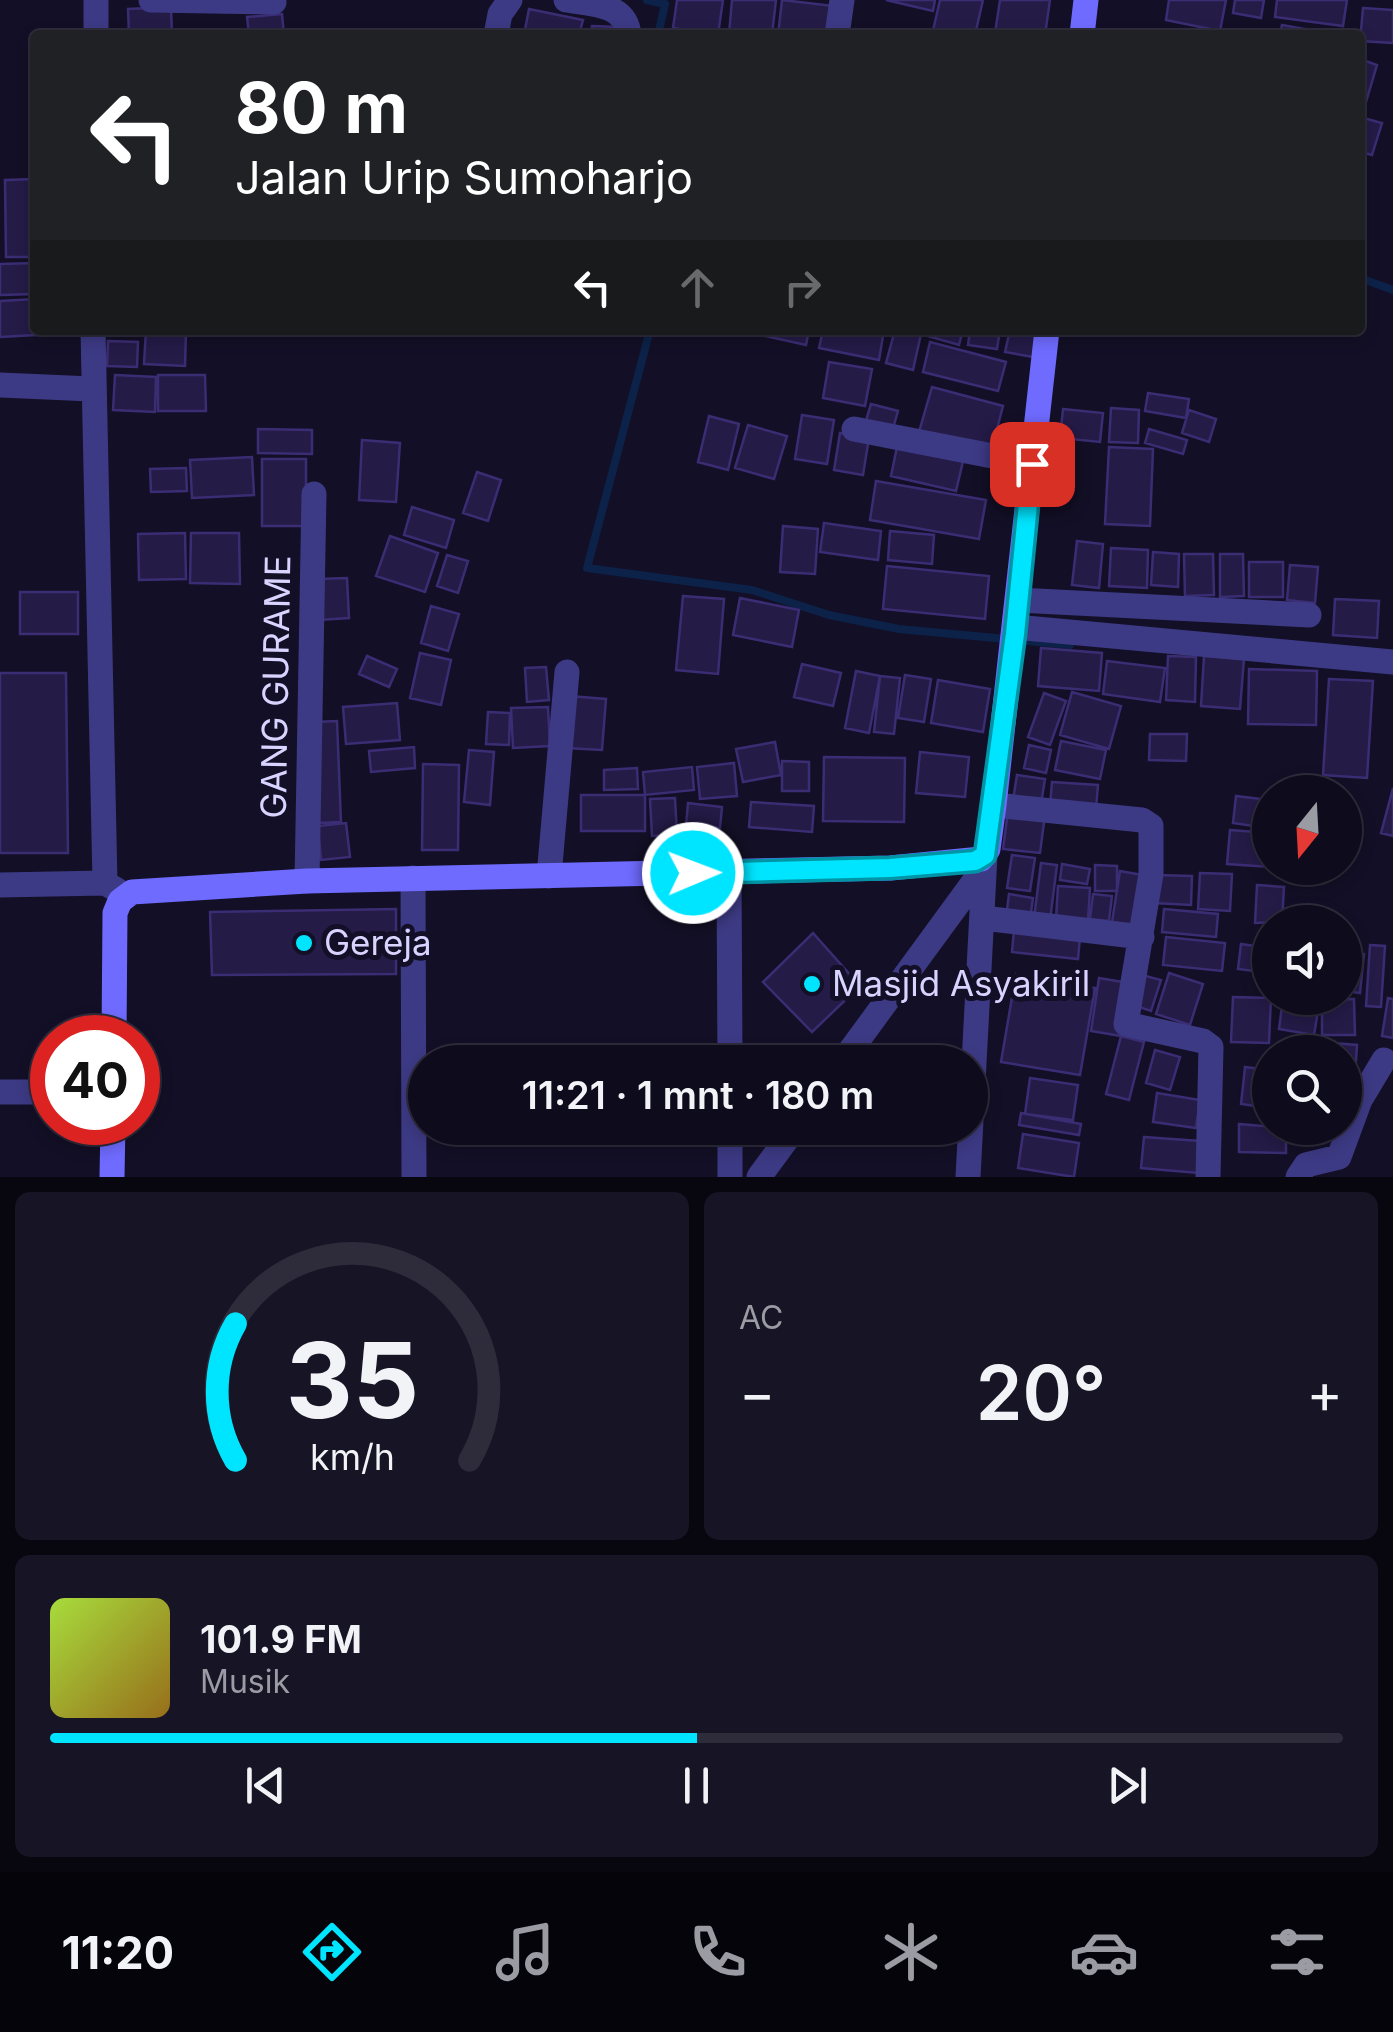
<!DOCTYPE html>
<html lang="id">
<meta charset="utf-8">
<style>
:root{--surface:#0e0b1c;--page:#171425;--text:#f1f3f6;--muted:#9b9ba3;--line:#2e2b3b;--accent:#00e5ff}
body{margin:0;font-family:Inter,sans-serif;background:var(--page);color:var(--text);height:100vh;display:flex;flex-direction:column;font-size:38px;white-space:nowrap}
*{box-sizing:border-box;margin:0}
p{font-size:32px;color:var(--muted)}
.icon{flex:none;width:55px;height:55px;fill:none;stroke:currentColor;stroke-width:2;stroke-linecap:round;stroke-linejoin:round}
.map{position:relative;height:1177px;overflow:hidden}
.panel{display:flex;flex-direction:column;gap:15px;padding:15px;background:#08060f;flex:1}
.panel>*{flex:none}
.guide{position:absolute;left:30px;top:30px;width:1335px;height:305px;border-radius:10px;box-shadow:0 5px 15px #0003,0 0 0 2px var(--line);background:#202124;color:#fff;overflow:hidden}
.needle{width:65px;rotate:198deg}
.buttons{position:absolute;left:1252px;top:775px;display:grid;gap:20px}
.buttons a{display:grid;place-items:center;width:110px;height:110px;border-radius:50%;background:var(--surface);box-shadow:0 5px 15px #0003,0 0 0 2px var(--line);font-size:50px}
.speed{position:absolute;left:30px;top:1015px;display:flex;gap:20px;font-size:50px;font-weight:700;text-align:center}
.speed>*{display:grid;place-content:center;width:130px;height:130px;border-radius:50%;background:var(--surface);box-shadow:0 5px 15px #0003,0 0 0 2px var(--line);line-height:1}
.speed .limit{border:15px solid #d22;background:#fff;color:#111}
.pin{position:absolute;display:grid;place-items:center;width:85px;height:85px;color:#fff;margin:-42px;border-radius:20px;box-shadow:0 5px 15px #0006}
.me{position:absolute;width:110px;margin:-55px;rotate:89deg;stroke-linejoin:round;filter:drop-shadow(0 0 8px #0008)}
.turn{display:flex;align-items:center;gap:35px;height:210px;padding:0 40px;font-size:45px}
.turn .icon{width:130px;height:130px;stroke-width:2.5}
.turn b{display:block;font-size:70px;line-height:85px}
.lanes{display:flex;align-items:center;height:95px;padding:0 40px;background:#0003;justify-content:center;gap:50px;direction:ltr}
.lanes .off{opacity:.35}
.big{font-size:75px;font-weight:600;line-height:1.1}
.panel .card{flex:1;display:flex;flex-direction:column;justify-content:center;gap:15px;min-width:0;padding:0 35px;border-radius:15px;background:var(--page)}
.panel .dial{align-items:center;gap:0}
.dial svg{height:260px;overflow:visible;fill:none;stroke:var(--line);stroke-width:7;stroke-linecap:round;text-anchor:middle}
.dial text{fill:var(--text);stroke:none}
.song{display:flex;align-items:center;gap:30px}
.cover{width:120px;height:120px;border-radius:15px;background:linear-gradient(135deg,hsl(80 70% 55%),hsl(40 70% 35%))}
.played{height:10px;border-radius:5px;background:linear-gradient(90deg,var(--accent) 50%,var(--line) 50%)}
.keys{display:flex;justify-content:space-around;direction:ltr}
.heat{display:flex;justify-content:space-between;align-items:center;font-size:55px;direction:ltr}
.panel .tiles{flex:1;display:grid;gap:15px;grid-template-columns:1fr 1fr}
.card:last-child{grid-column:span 2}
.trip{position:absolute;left:408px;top:1045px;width:580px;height:100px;border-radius:50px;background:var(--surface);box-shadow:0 5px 15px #0003,0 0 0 2px var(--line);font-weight:600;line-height:100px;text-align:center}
.menu{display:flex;height:160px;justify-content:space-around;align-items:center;background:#06040b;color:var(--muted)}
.menu .icon{width:70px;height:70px}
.menu .current{color:var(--accent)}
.menu b{font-size:45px;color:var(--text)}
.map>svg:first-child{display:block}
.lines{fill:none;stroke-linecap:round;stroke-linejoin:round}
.stream{stroke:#0c2248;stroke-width:8}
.building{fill:#241b47;stroke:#3b2d73;stroke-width:2.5}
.street{stroke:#3d3a85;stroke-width:25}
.secondary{stroke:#6f6bff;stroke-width:25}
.route-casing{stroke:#0095a6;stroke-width:25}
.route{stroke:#00e5ff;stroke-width:18}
.poi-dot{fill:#00e5ff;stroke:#130f26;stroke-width:4}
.labels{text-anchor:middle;stroke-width:10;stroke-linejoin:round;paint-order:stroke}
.street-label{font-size:35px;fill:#d9d4ff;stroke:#130f26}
.poi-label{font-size:35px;fill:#d9d4ff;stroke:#130f26;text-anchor:start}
</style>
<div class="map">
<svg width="1393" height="1177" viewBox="0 0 1393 1177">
<rect width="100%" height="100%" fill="#130f26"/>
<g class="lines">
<path class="stream" d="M647 0 665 4 658 35
M1360 278 1393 290
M650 330 587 568 752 590 829 615 899 629 1070 645"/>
</g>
<path class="building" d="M677 0H723L718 35 673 28Z
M732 0H776L772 35 729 34Z
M782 0 834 6 831 35H778Z
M886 0H935L933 11Z
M940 0H983L975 35H932Z
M1000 0H1050L1045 35 995 33Z
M1169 0H1226L1220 31 1166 20Z
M1235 0H1264L1261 18 1233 13Z
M1277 0H1347L1343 26 1275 17Z
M171 7 172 35H129L128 9Z
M1363 8 1393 10V43L1360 41Z
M529 9 583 20 579 35H524Z
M282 14 284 35H249L247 17Z
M1282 25 1333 34V35H1280Z
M592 26 617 27V35H591Z
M1360 59 1377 65 1363 112H1360Z
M1360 117 1382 123 1372 155 1360 152Z
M35 179V257H6L5 180Z
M35 263V294L0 295V264Z
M35 299V330H54V334L0 337V301Z
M146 330H186L185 366 144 364Z
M738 330H809L806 345Z
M823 330H884L879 360 819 348Z
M895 330 921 334 913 370 886 363Z
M926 330H963L959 345 924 335Z
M970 330H1000L997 349 968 345Z
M1010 330H1038L1033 357 1005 352Z
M108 341 138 342 137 367 107 366Z
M930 342 1006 362 998 391 923 372Z
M829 362 872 369 865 406 823 398Z
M115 375 156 377 155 412 113 410Z
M158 375H205L206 411H158Z
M932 387 1003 406 991 452 919 432Z
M1148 393 1189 399 1186 418 1145 411Z
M871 404 898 411 892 432 865 424Z
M1111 408 1139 410 1138 443 1109 442Z
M1063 409 1103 413 1100 442 1060 438Z
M1189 410 1216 419 1209 442 1182 433Z
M802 415 834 420 827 464 795 459Z
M709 416 739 424 728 470 698 462Z
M748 425 787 436 774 479 735 468Z
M258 429 312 430V454L258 453Z
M1149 429 1187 440 1183 454 1145 443Z
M840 433 869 438 863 475 834 470Z
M362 440 400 443 396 502 359 500Z
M898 442 964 457 956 491 891 476Z
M1109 447 1153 449 1150 526 1105 524Z
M252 457 254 495 192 498 190 460Z
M262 459H306V526H262Z
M186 468 187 491 151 492 150 469Z
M477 472 501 480 488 521 463 513Z
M876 481 986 500 979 539 870 520Z
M412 507 454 520 446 548 404 535Z
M824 523 881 531 878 560 820 552Z
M783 526 818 529 815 574 780 572Z
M890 531 934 535 932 564 888 560Z
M185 533 186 579 139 580 138 534Z
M191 533H239L240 584 190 583Z
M390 536 438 553 425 592 376 576Z
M1077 541 1103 544 1099 588 1072 585Z
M1111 548 1148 550 1147 588 1109 586Z
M1153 552 1179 554 1178 587 1151 585Z
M1184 554H1213L1214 595 1185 596Z
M1220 554H1243L1244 596 1220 597Z
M447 555 468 561 458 593 437 586Z
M1249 562H1283V597H1249Z
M1290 565 1318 567 1315 603 1287 600Z
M887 566 989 576 985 619 883 609Z
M347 578 349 618 319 620 317 579Z
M20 592H78V634H20Z
M683 596 724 599 718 674 676 670Z
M740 598 799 610 792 647 733 635Z
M1335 599 1379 601 1377 638 1333 635Z
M431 606 459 614 448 651 421 643Z
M1041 648 1102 653 1099 691 1038 686Z
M420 653 451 660 441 705 410 698Z
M367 656 397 669 389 687 359 674Z
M1168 656 1196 657 1195 702 1166 700Z
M1204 656 1244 659 1240 709 1201 706Z
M1107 661 1165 668 1160 702 1103 694Z
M802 664 841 673 833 706 794 697Z
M546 667 549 700 527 702 525 668Z
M1249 669 1317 671 1316 725 1248 724Z
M856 671 880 676 869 733 845 728Z
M0 673H66L68 853H0Z
M905 675 931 679 924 722 898 718Z
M880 676 900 678 894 734 874 732Z
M1329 679 1373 681 1367 778 1323 775Z
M938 680 990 689 983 732 931 723Z
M1072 692 1121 706 1109 749 1060 735Z
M1044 693 1066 701 1050 745 1028 737Z
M569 696 606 699 602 750 566 748Z
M397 703 400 740 346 744 343 707Z
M548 707 550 746 513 748 511 708Z
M488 712 510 713 509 745 486 744Z
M337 721 341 822 318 823 314 722Z
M1150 734H1187L1186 761 1149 760Z
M1061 741 1106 750 1100 779 1055 770Z
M775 742 781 775 743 782 736 749Z
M1029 745 1051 750 1046 773 1024 768Z
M414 747 415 768 371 772 369 751Z
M469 750 494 752 490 805 464 802Z
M920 752 969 757 965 797 916 793Z
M824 757 905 758 904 822 823 821Z
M782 761 809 762V791H782Z
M734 763 737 796 700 799 697 767Z
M423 764 459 765 458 850H422Z
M692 767 694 790 645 795 643 772Z
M637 768 638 789 604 790V770Z
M1017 775 1045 779 1041 804 1013 800Z
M1052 782 1098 785 1096 809 1050 806Z
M1393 788V836L1381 833Z
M581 795H645V831H581Z
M1236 796 1270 800 1267 828 1233 823Z
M675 798 677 834 652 836 650 799Z
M751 802 814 806 812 832 749 827Z
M688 803 722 807 720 828 686 825Z
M1008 811 1045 815 1040 853 1003 849Z
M346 823 350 857 321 860 318 826Z
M1230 830 1270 833V867L1227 864Z
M1012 855 1035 858 1030 891 1007 888Z
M1041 863 1057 865 1050 920 1034 918Z
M1062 864 1090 869 1087 884 1060 880Z
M1095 865 1117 866V891H1095Z
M1120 871 1148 876 1139 927 1112 922Z
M1200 873 1232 874 1230 911 1198 909Z
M1155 875 1192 876 1191 905 1154 903Z
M1257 885 1284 887 1282 922 1255 923Z
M1058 886 1090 888 1088 920 1056 918Z
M1009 894 1033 898 1030 920 1006 917Z
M1093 894 1112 896 1109 921 1090 919Z
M396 909V974L212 975 210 912Z
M1164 909 1218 914 1216 937 1162 932Z
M1014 930 1080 937 1078 959 1012 952Z
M813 933 860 986 812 1032 763 982Z
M1166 937 1225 943 1222 971 1163 965Z
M1241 944 1270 948V973L1238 969Z
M1370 945 1385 946 1381 1007 1366 1006Z
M1345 952 1364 954 1360 993 1345 991Z
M1169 973 1203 984 1190 1025 1156 1014Z
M1016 974 1095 988 1080 1075 1001 1062Z
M1142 975 1161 980 1151 1011 1133 1005Z
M1099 978 1129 983 1121 1036 1091 1031Z
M1233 997 1271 998 1269 1043 1231 1042Z
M1283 998 1320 999 1314 1035 1279 1029Z
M1388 998 1393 999V1038L1382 1036Z
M1354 999 1355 1035H1322V1000Z
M1121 1036 1144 1042 1129 1100 1106 1094Z
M1321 1042 1357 1045 1355 1076 1345 1075V1052H1321Z
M1155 1050 1180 1057 1170 1090 1146 1083Z
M1245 1067 1270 1070V1108L1241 1104Z
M1030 1078 1078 1085 1073 1120 1025 1114Z
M1157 1093 1200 1100 1196 1128 1153 1122Z
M1021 1113 1081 1124 1079 1135 1019 1125Z
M1239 1124 1286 1128V1153L1239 1152Z
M1023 1134 1079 1143 1074 1177 1018 1168Z
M1144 1137 1200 1141 1198 1173 1141 1168Z"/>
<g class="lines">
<path class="street" d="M151 0 274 2
M566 0C591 4 626 3 629 35
M96 35V0
M496 35 500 14 510 0
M837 35 842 0
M93 330 105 883
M0 385 92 389
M854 429 1033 464
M1018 600 1309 615
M1015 627 1393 662
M994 805 1142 820 1151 826V874L1126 1024 1203 1041 1211 1047 1208 1177
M729 872 730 1062
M549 876 567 672
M413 878 414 1177
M307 881 314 494
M0 885 105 883 117 890
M983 918 1142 937
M842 1062 984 868
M0 1092H52
M730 1128V1177
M759 1177 795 1128
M968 1177 985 855
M1298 1177 1306 1165 1339 1157 1360 1100 1384 1060"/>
<path class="secondary" d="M1082 35 1086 0
M114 1038 115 913 120 901 132 892 307 881 890 868 981 859 988 849 994 805 1047 330
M112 1177 113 1122"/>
</g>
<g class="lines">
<g class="route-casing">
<path id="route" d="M693 873 890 868 975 861 985 855 1015 634 1032 464"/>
</g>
<use href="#route" class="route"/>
</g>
<g class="poi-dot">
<circle cx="304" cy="943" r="10"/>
<circle cx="812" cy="984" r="10"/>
</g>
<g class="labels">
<g class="street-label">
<text transform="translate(276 687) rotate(-89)" y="12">GANG GURAME</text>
</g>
<g class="poi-label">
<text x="324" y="955">Gereja</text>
<text x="832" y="996">Masjid Asyakiril</text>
</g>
</g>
</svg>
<div class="buttons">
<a><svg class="needle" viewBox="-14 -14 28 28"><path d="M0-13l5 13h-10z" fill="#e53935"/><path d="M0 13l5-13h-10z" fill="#9b9ba3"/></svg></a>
<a><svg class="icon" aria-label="sound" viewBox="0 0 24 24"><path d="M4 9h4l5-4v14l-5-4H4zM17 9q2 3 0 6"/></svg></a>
<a><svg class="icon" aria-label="search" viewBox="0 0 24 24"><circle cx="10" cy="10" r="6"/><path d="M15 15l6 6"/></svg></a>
</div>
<div class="speed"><div class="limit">40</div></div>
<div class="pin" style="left:1032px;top:464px;background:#d93025"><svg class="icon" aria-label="arrive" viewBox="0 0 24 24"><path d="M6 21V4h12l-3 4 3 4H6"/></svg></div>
<svg class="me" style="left:693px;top:873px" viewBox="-20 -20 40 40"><circle r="17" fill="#00e5ff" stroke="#fff" stroke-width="3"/><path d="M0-11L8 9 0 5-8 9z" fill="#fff"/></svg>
<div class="trip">11:21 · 1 mnt · 180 m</div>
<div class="guide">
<div class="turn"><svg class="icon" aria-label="left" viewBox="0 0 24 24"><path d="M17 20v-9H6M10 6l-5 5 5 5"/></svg><div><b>80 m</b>Jalan Urip Sumoharjo</div></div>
<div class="lanes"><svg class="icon" aria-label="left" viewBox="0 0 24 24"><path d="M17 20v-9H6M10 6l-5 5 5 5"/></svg><svg class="icon off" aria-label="ahead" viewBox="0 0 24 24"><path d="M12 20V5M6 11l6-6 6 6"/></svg><svg class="icon off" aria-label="right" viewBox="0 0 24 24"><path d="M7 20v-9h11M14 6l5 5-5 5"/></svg></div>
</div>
</div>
<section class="panel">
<div class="tiles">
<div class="card dial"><svg viewBox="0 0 100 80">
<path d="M14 69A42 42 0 1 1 86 69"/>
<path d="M14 69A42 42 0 0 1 14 27" stroke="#00e5ff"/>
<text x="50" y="56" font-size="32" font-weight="700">35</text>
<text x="50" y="72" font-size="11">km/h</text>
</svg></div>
<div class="card"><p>AC</p>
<div class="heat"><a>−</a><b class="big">20°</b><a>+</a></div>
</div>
<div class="card">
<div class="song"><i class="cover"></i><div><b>101.9 FM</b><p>Musik</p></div></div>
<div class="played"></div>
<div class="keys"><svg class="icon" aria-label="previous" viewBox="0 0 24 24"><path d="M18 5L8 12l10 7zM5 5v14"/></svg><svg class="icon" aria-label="pause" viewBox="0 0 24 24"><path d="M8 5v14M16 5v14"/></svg><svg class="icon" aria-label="next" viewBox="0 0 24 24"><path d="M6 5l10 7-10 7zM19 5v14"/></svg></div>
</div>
</div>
</section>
<nav class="menu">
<b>11:20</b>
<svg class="icon current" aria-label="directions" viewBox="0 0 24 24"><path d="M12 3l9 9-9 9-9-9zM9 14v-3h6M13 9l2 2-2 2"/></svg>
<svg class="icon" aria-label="music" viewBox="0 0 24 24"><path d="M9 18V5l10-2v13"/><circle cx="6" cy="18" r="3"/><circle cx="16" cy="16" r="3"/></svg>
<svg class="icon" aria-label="phone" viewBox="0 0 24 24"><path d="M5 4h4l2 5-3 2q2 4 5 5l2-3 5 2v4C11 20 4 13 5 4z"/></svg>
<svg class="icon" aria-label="climate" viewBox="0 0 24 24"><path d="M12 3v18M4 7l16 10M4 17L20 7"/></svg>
<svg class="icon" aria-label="car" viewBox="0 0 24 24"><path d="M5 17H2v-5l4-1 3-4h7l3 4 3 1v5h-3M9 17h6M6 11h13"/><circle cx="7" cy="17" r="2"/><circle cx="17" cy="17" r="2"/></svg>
<svg class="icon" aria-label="filters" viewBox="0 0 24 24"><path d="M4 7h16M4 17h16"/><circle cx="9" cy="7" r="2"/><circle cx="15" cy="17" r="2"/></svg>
</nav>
